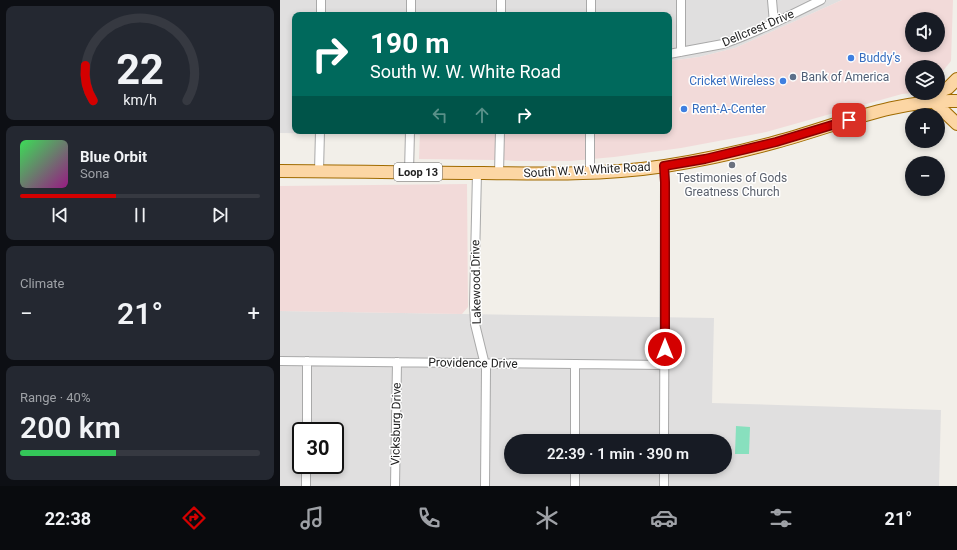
<!DOCTYPE html>
<meta charset="utf-8">
<style>
:root{--surface:#171b24;--page:#242831;--text:#f1f3f6;--muted:#9ea1a6;--line:#363941;--accent:#d40000}
body{margin:0;font-family:Roboto,sans-serif;background:var(--page);color:var(--text);height:100vh;display:flex;flex-direction:column;font-size:15px;white-space:nowrap}
*{box-sizing:border-box;margin:0}
p{font-size:13px;color:var(--muted)}
.icon{flex:none;width:22px;height:22px;fill:none;stroke:currentColor;stroke-width:2;stroke-linecap:round;stroke-linejoin:round}
.map{position:relative;flex:1;overflow:hidden}
.sheet{display:flex;flex-direction:column;gap:6px;padding:6px;background:#0d0f14;width:280px}
.sheet>*{flex:none}
.hud{position:absolute;left:12px;top:12px;width:380px;height:122px;border-radius:8px;box-shadow:0 2px 6px #0003;background:#00695c;color:#fff;overflow:hidden}
.fabs{position:absolute;left:625px;top:12px;display:grid;gap:8px}
.fabs a{display:grid;place-items:center;width:40px;height:40px;border-radius:50%;background:var(--surface);box-shadow:0 2px 6px #0003;font-size:20px}
.speed{position:absolute;left:12px;top:422px;display:flex;gap:8px;font-size:20px;font-weight:700;text-align:center}
.speed>*{display:grid;place-content:center;width:52px;height:52px;border-radius:50%;background:var(--surface);box-shadow:0 2px 6px #0003;line-height:1}
.speed .limit{border:2px solid #111;border-radius:6px;background:#fff;color:#111}
.pin{position:absolute;display:grid;place-items:center;width:34px;height:34px;color:#fff;margin:-17px;border-radius:8px;box-shadow:0 2px 6px #0006}
.me{position:absolute;width:44px;margin:-22px;rotate:0deg;stroke-linejoin:round;filter:drop-shadow(0 0 3px #0008)}
.turn{display:flex;align-items:center;gap:14px;height:84px;padding:0 12px;font-size:18px}
.turn .icon{width:52px;height:52px;stroke-width:2.5}
.turn b{display:block;font-size:28px;line-height:34px}
.lanes{display:flex;align-items:center;height:38px;padding:0 12px;background:#0003;justify-content:center;gap:20px;direction:ltr}
.lanes .off{opacity:.35}
.big{font-size:30px;font-weight:600;line-height:1.1}
.sheet .card{flex:1;display:flex;flex-direction:column;justify-content:center;gap:6px;min-width:0;padding:0 14px;border-radius:8px;background:var(--page)}
.sheet .dial{align-items:center;gap:0}
.dial svg{height:104px;overflow:visible;fill:none;stroke:var(--line);stroke-width:7;stroke-linecap:round;text-anchor:middle}
.dial text{fill:var(--text);stroke:none}
.song{display:flex;align-items:center;gap:12px}
.cover{width:48px;height:48px;border-radius:6px;background:linear-gradient(135deg,hsl(130 70% 55%),hsl(310 70% 35%))}
.played{height:4px;border-radius:2px;background:linear-gradient(90deg,var(--accent) 40%,var(--line) 40%)}
.keys{display:flex;justify-content:space-around;direction:ltr}
.heat{display:flex;justify-content:space-between;align-items:center;font-size:22px;direction:ltr}
.charge{height:6px;border-radius:3px;background:linear-gradient(90deg,#34c759 40%,var(--line) 0)}
.trip{position:absolute;left:224px;top:434px;width:228px;height:40px;border-radius:20px;background:var(--surface);box-shadow:0 2px 6px #0003;font-weight:600;line-height:40px;text-align:center}
.dock{display:flex;height:64px;justify-content:space-around;align-items:center;background:#090b0e;color:var(--muted)}
.dock .icon{width:28px;height:28px}
.dock .active{color:var(--accent)}
.dock b{font-size:18px;color:var(--text)}
main{display:flex;flex:1;min-height:0}
.map>svg:first-child{display:block}
.residential{fill:#e0dfdf;fill-rule:evenodd}
.commercial{fill:#f2dad9;fill-rule:evenodd}
.pitch{fill:#88e0be}
.lines{fill:none;stroke-linecap:round;stroke-linejoin:round}
.minor-casing{stroke:#a9a9a9;stroke-width:10}
.primary-casing{stroke:#a06b00;stroke-width:14}
.minor{stroke:#fff;stroke-width:8}
.primary{stroke:#fcd6a4;stroke-width:12}
.route-casing{stroke:#8a0000;stroke-width:10}
.route{stroke:#d40000;stroke-width:7}
.shop-dot{fill:#3f7fe0;stroke:#fff;stroke-width:1.5}
.service-dot{fill:#5c6f8a;stroke:#fff;stroke-width:1.5}
.worship-dot{fill:#6b7280;stroke:#fff;stroke-width:1.5}
.labels{text-anchor:middle;stroke-width:3;stroke-linejoin:round;paint-order:stroke}
.shield{fill:#fff;stroke:#646464;stroke-width:1}
.shield-label{font-size:11px;font-weight:bold;fill:#222}
.street-label{font-size:12px;fill:#222;stroke:#fff}
.shop-label{font-size:12px;fill:#366cbe;stroke:#fff;text-anchor:start}
.service-label{font-size:12px;fill:#4e5e75;stroke:#fff;text-anchor:start}
.worship-label{font-size:12px;fill:#5b616d;stroke:#fff}
</style>
<main>
<section class="sheet">
<div class="card dial"><svg viewBox="0 0 100 80">
<path d="M14 69A42 42 0 1 1 86 69"/>
<path d="M14 69A42 42 0 0 1 8 42" stroke="#d40000"/>
<text x="50" y="56" font-size="32" font-weight="700">22</text>
<text x="50" y="72" font-size="11">km/h</text>
</svg></div>
<div class="card">
<div class="song"><i class="cover"></i><div><b>Blue Orbit</b><p>Sona</p></div></div>
<div class="played"></div>
<div class="keys"><svg class="icon" aria-label="previous" viewBox="0 0 24 24"><path d="M18 5L8 12l10 7zM5 5v14"/></svg><svg class="icon" aria-label="pause" viewBox="0 0 24 24"><path d="M8 5v14M16 5v14"/></svg><svg class="icon" aria-label="next" viewBox="0 0 24 24"><path d="M6 5l10 7-10 7zM19 5v14"/></svg></div>
</div>
<div class="card"><p>Climate</p>
<div class="heat"><a>−</a><b class="big">21°</b><a>+</a></div>
</div>
<div class="card"><p>Range · 40%</p><b class="big">200 km</b><div class="charge"></div></div>
</section>
<div class="map">
<svg width="677" height="486" viewBox="0 0 677 486">
<rect width="100%" height="100%" fill="#f2efe9"/>
<path class="residential" d="M0 0H562L455 48 419 57 389 61V15H15V131H140V135L0 133Z
M0 311 434 318 432 403 661 410 659 486H0ZM21 431H55V465H21ZM231 441H445V467H231Z"/>
<path class="commercial" d="M562 0H673L671 61 658 77V67H632V93L622 94 486 132 401 148 334 157 290 161H236L222 160 223 131H389V61L419 57 455 48ZM632 19H658V45H632Z
M140 131H217L216 160 139 159Z
M187 184 188 307 182 314 0 311V186Z"/>
<path class="pitch" d="M456 426 470 427 469 454H455Z"/>
<g class="lines">
<g class="minor-casing">
<path id="minor" d="M492 0 494 23
M41 15V0
M131 15V0
M221 15V0
M311 15V0
M401 52V0
M389 54 443 44C477 32 509 16 541 0
M384 166 385 183 384 441
M39 171 40 131
M129 172 130 131
M310 172V131
M197 173 194 304 195 324 206 369 205 486
M219 173 220 131
M0 361 385 365
M27 431V361
M295 441V364
M26 486V465
M115 486 117 362
M295 486V467
M384 486V467"/>
</g>
<g class="primary-casing">
<path id="primary" d="M658 92 668 88 677 79
M654 102 677 124
M0 171C68 171 135 173 203 173 264 174 325 175 385 166 423 160 460 152 496 142 556 126 615 99 677 101"/>
</g>
<use href="#minor" class="minor"/>
<use href="#primary" class="primary"/>
</g>
<g class="lines">
<g class="route-casing">
<path id="route" d="M385 349V182L384 166 425 159 496 142 569 120"/>
</g>
<use href="#route" class="route"/>
</g>
<g class="shop-dot">
<circle cx="571" cy="58" r="4"/>
<circle cx="503" cy="81" r="4"/>
<circle cx="404" cy="109" r="4"/>
</g>
<circle class="service-dot" cx="513" cy="77" r="4"/>
<circle class="worship-dot" cx="452" cy="165" r="4"/>
<g class="labels">
<rect class="shield" x="114" y="163" width="48" height="18" rx="3"/>
<g class="shield-label">
<text x="138" y="176">Loop 13</text>
</g>
<g class="street-label">
<text transform="translate(478 28) rotate(-23)" y="4">Dellcrest Drive</text>
<text transform="translate(307 170) rotate(-3)" y="4">South W. W. White Road</text>
<text transform="translate(196 282) rotate(-91)" y="4">Lakewood Drive</text>
<text transform="translate(193 363) rotate(1)" y="4">Providence Drive</text>
<text transform="translate(116 424) rotate(-89)" y="4">Vicksburg Drive</text>
</g>
<g class="shop-label">
<text x="579" y="62">Buddy’s</text>
<text x="495" y="85" text-anchor="end">Cricket Wireless</text>
<text x="412" y="113">Rent-A-Center</text>
</g>
<g class="service-label">
<text x="521" y="81">Bank of America</text>
</g>
<g class="worship-label">
<text x="452" y="182">Testimonies of Gods<tspan x="452" dy="14">Greatness Church</tspan></text>
</g>
</g>
</svg>
<div class="fabs">
<a><svg class="icon" aria-label="sound" viewBox="0 0 24 24"><path d="M4 9h4l5-4v14l-5-4H4zM17 9q2 3 0 6"/></svg></a>
<a><svg class="icon" aria-label="layers" viewBox="0 0 24 24"><path d="M12 4l9 5-9 5-9-5zM3 14l9 5 9-5"/></svg></a>
<a>+</a>
<a>−</a>
</div>
<div class="speed"><div class="limit">30</div></div>
<div class="pin" style="left:569px;top:120px;background:#d93025"><svg class="icon" aria-label="arrive" viewBox="0 0 24 24"><path d="M6 21V4h12l-3 4 3 4H6"/></svg></div>
<svg class="me" style="left:385px;top:349px" viewBox="-20 -20 40 40"><circle r="17" fill="#d40000" stroke="#fff" stroke-width="3"/><path d="M0-11L8 9 0 5-8 9z" fill="#fff"/></svg>
<div class="trip">22:39 · 1 min · 390 m</div>
<div class="hud">
<div class="turn"><svg class="icon" aria-label="right" viewBox="0 0 24 24"><path d="M7 20v-9h11M14 6l5 5-5 5"/></svg><div><b>190 m</b>South W. W. White Road</div></div>
<div class="lanes"><svg class="icon off" aria-label="left" viewBox="0 0 24 24"><path d="M17 20v-9H6M10 6l-5 5 5 5"/></svg><svg class="icon off" aria-label="ahead" viewBox="0 0 24 24"><path d="M12 20V5M6 11l6-6 6 6"/></svg><svg class="icon" aria-label="right" viewBox="0 0 24 24"><path d="M7 20v-9h11M14 6l5 5-5 5"/></svg></div>
</div>
</div>
</main>
<nav class="dock">
<b>22:38</b>
<svg class="icon active" aria-label="directions" viewBox="0 0 24 24"><path d="M12 3l9 9-9 9-9-9zM9 14v-3h6M13 9l2 2-2 2"/></svg>
<svg class="icon" aria-label="music" viewBox="0 0 24 24"><path d="M9 18V5l10-2v13"/><circle cx="6" cy="18" r="3"/><circle cx="16" cy="16" r="3"/></svg>
<svg class="icon" aria-label="phone" viewBox="0 0 24 24"><path d="M5 4h4l2 5-3 2q2 4 5 5l2-3 5 2v4C11 20 4 13 5 4z"/></svg>
<svg class="icon" aria-label="climate" viewBox="0 0 24 24"><path d="M12 3v18M4 7l16 10M4 17L20 7"/></svg>
<svg class="icon" aria-label="car" viewBox="0 0 24 24"><path d="M5 17H2v-5l4-1 3-4h7l3 4 3 1v5h-3M9 17h6M6 11h13"/><circle cx="7" cy="17" r="2"/><circle cx="17" cy="17" r="2"/></svg>
<svg class="icon" aria-label="filters" viewBox="0 0 24 24"><path d="M4 7h16M4 17h16"/><circle cx="9" cy="7" r="2"/><circle cx="15" cy="17" r="2"/></svg>
<b>21°</b>
</nav>
